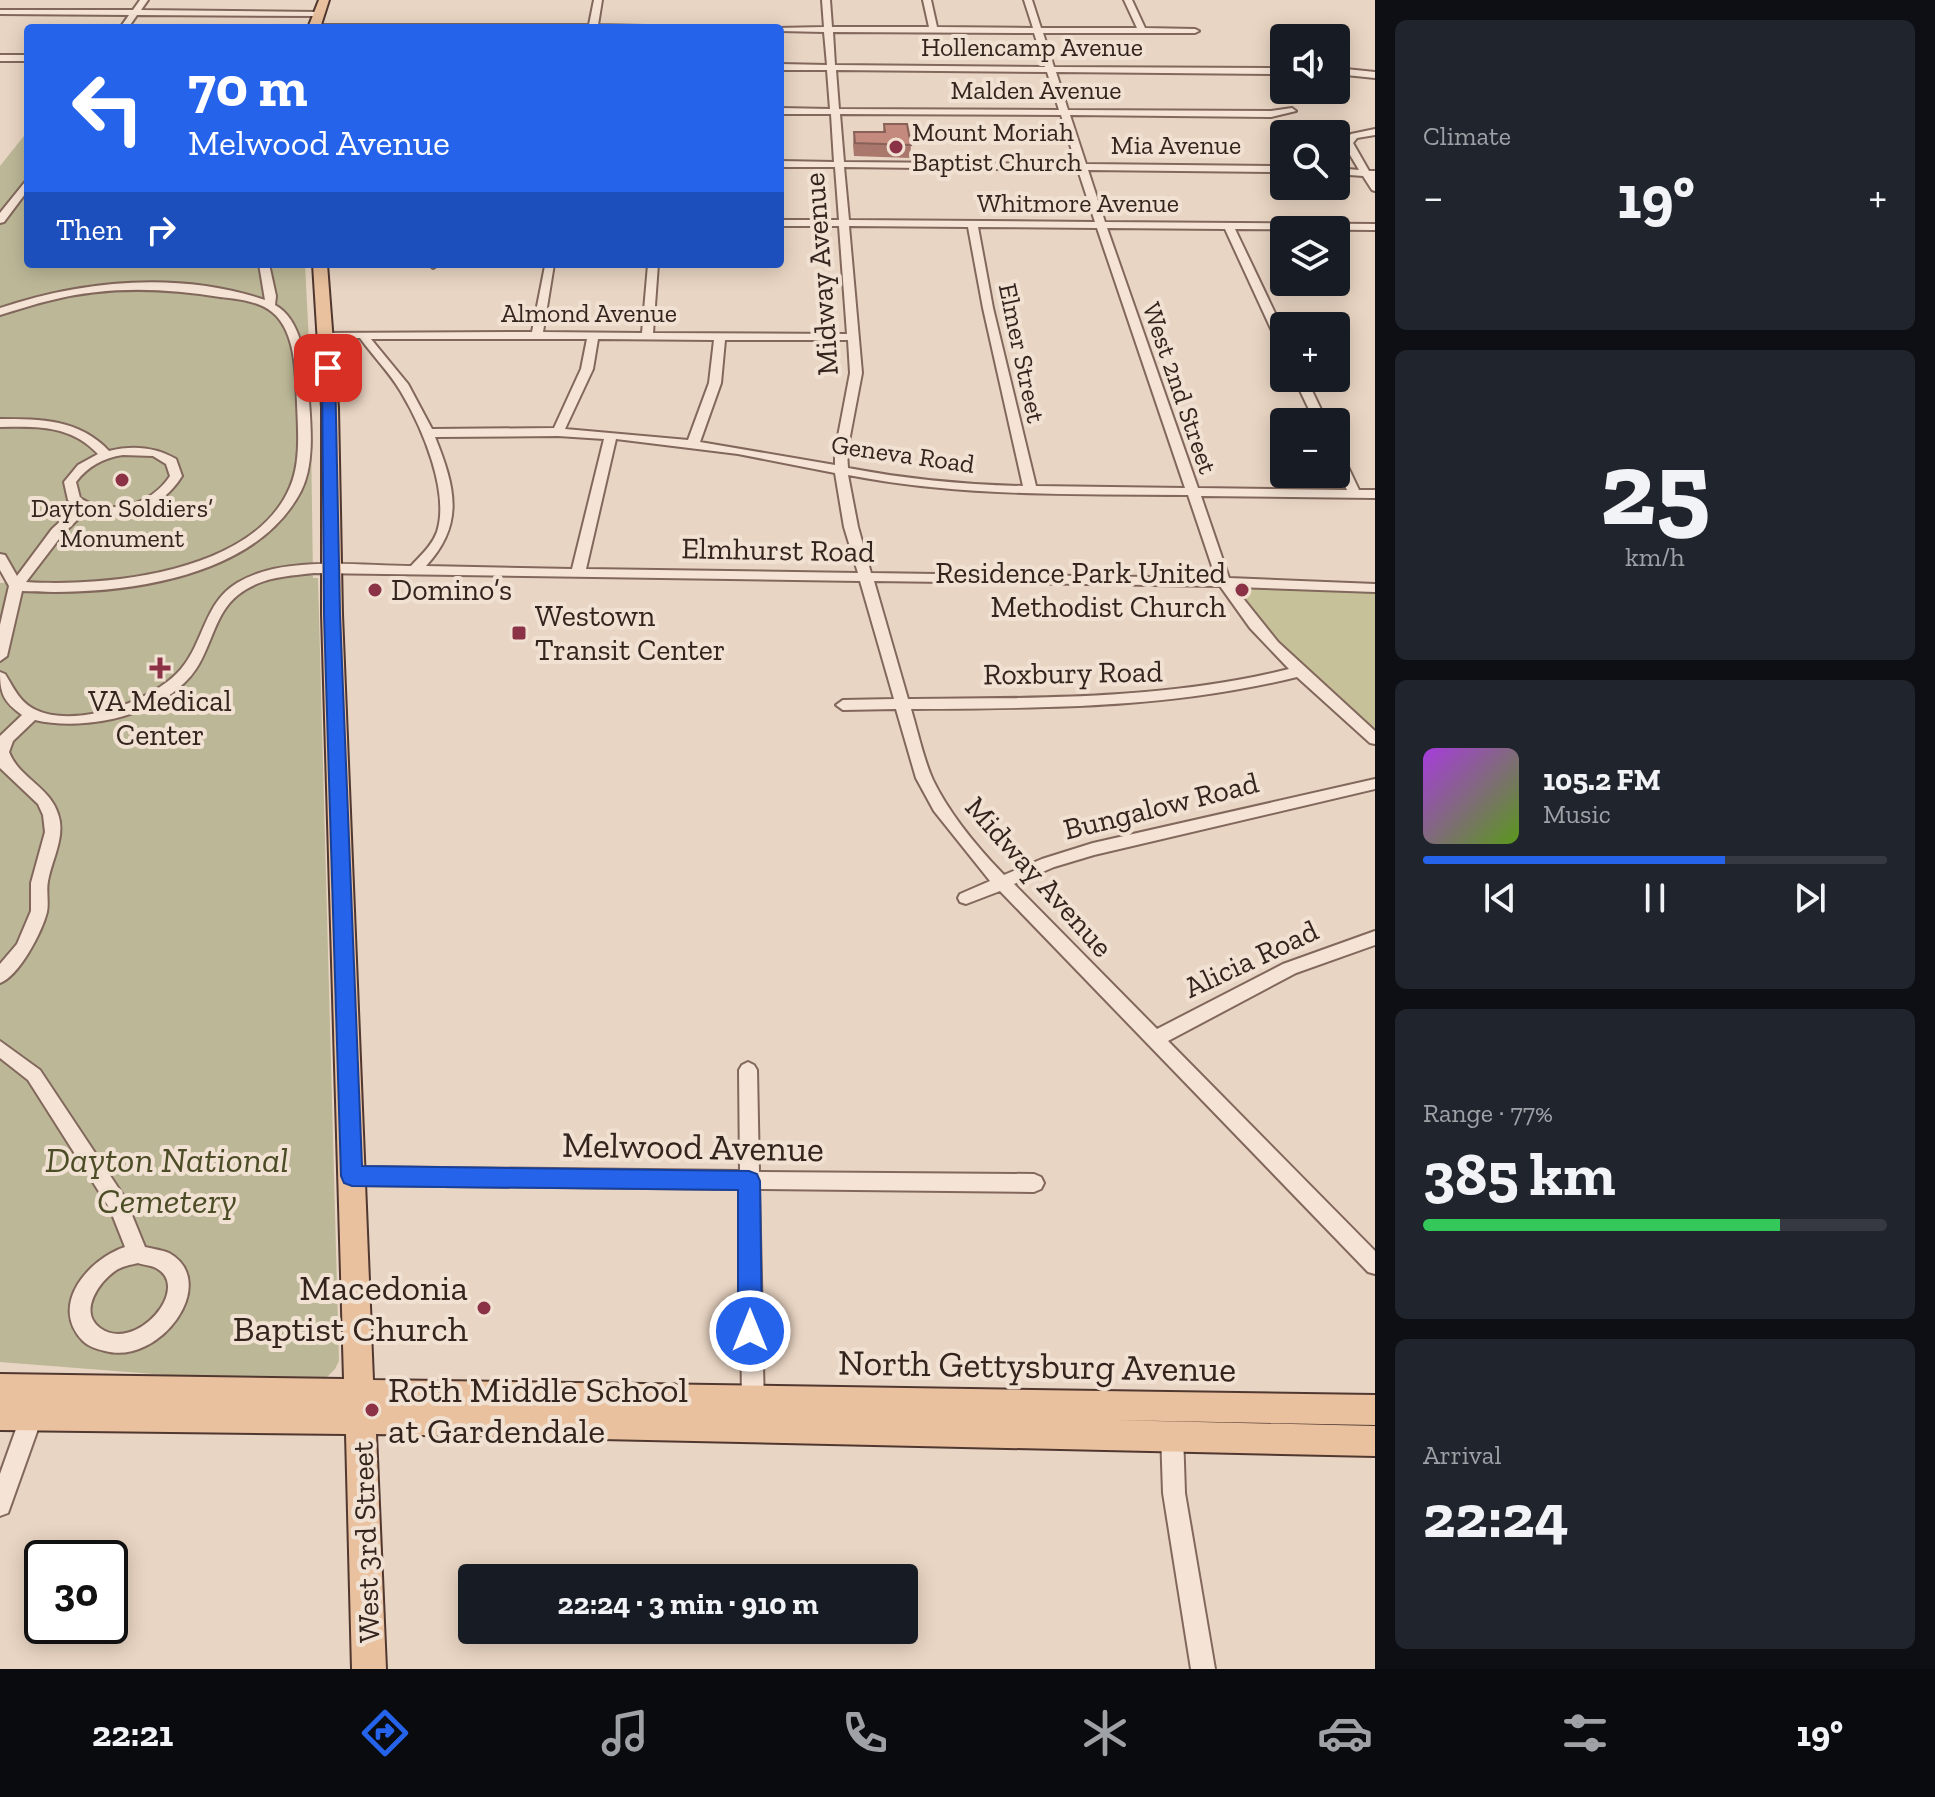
<!DOCTYPE html>
<meta charset="utf-8">
<style>
:root{--surface:#171b24;--page:#20242c;--text:#f1f3f6;--muted:#9ea1a6;--line:#363941;--accent:#2563eb}
body{margin:0;font-family:"Zilla Slab",serif;background:var(--page);color:var(--text);height:100vh;display:flex;flex-direction:column;font-size:30px;white-space:nowrap}
*{box-sizing:border-box;margin:0}
p{font-size:26px;color:var(--muted)}
.icon{flex:none;width:44px;height:44px;fill:none;stroke:currentColor;stroke-width:2;stroke-linecap:round;stroke-linejoin:round}
.map{position:relative;flex:1;overflow:hidden}
.sheet{display:flex;flex-direction:column;gap:20px;padding:20px;background:#0d0f14;width:560px}
.sheet>*{flex:none}
.top-card{position:absolute;left:24px;top:24px;width:760px;height:244px;border-radius:8px;box-shadow:0 4px 20px #0003;background:#2563eb;color:#fff;overflow:hidden}
.buttons{position:absolute;left:1270px;top:24px;display:grid;gap:16px}
.buttons a{display:grid;place-items:center;width:80px;height:80px;border-radius:8px;background:var(--surface);box-shadow:0 4px 20px #0003;font-size:40px}
.speed{position:absolute;left:24px;top:1540px;display:flex;gap:16px;font-size:40px;font-weight:700;text-align:center}
.speed>*{display:grid;place-content:center;width:104px;height:104px;border-radius:50%;background:var(--surface);box-shadow:0 4px 20px #0003;line-height:1}
.speed .limit{border:4px solid #111;border-radius:12px;background:#fff;color:#111}
.pin{position:absolute;display:grid;place-items:center;width:68px;height:68px;color:#fff;margin:-34px;border-radius:16px;box-shadow:0 4px 12px #0006}
.me{position:absolute;width:88px;margin:-44px;rotate:0deg;stroke-linejoin:round;filter:drop-shadow(0 0 6px #0008)}
.turn{display:flex;align-items:center;gap:28px;height:168px;padding:0 32px;font-size:36px}
.turn .icon{width:104px;height:104px;stroke-width:2.5}
.turn b{display:block;font-size:56px;line-height:68px}
.then{display:flex;align-items:center;height:76px;padding:0 32px;background:#0003;gap:16px;font-size:30px}
.big{font-size:60px;font-weight:800;line-height:1.1}
.sheet .card{flex:1;display:flex;flex-direction:column;justify-content:center;gap:12px;min-width:0;padding:0 28px;border-radius:12px;background:var(--page)}
.sheet .dial{align-items:center;gap:0}
.dial b{font-size:104px;line-height:1}
.song{display:flex;align-items:center;gap:24px}
.cover{width:96px;height:96px;border-radius:12px;background:linear-gradient(135deg,hsl(280 70% 55%),hsl(90 70% 35%))}
.played{height:8px;border-radius:4px;background:linear-gradient(90deg,var(--accent) 65%,var(--line) 65%)}
.keys{display:flex;justify-content:space-around;direction:ltr}
.heat{display:flex;justify-content:space-between;align-items:center;font-size:44px;direction:ltr}
.charge{height:12px;border-radius:6px;background:linear-gradient(90deg,#34c759 77%,var(--line) 0)}
.trip{position:absolute;left:458px;top:1564px;width:460px;height:80px;border-radius:8px;background:var(--surface);box-shadow:0 4px 20px #0003;font-weight:800;line-height:80px;text-align:center}
.menu{display:flex;height:128px;justify-content:space-around;align-items:center;background:#090b0e;color:var(--muted)}
.menu .icon{width:56px;height:56px}
.menu .selected{color:var(--accent)}
.menu b{font-size:36px;color:var(--text)}
main{display:flex;flex:1;min-height:0}
.map>svg:first-child{display:block}
.green{fill:#c6c198}
.cemetery{fill:#bcb897}
.lines{fill:none;stroke-linecap:round;stroke-linejoin:round}
.minor-casing{stroke:#82675c;stroke-width:4}
.major-casing{stroke:#503730;stroke-width:4}
.minor{fill:#f5e4d5;fill-rule:evenodd}
.major{fill:#e9c19e;fill-rule:evenodd}
.wall{fill:#a9776c}
.building{fill:#c48a7d;stroke:#896158;stroke-width:2}
.route{fill:#2563eb;stroke:#184099;stroke-width:2}
.poi-dot{fill:#8b3246;stroke:#f1e1d2;stroke-width:3}
.labels{text-anchor:middle;stroke-width:8;stroke-linejoin:round;paint-order:stroke}
.far-street-label{font-size:26px;fill:#33241e;stroke:#f1e1d2}
.far-poi-label{font-size:26px;fill:#33241e;stroke:#f1e1d2;text-anchor:start}
.street-label{font-size:30px;fill:#33241e;stroke:#f1e1d2}
.poi-label{font-size:30px;fill:#33241e;stroke:#f1e1d2;text-anchor:start}
.near-street-label{font-size:36px;fill:#33241e;stroke:#f1e1d2}
.near-park-label{font-size:36px;font-style:italic;fill:#4c4d27;stroke:#f1e1d2}
.near-poi-label{font-size:36px;fill:#33241e;stroke:#f1e1d2;text-anchor:end}
</style>
<main>
<div class="map">
<svg width="1375" height="1669" viewBox="0 0 1375 1669">
<rect width="100%" height="100%" fill="#e9d5c3"/>
<path class="green" d="M1224 582 1375 588V739L1302 671Z"/>
<path class="cemetery" d="M28 131V264H305L310 362 313 578H318L339 1361 335 1369 322 1382 243 1381 0 1362V583L14 582 0 569V166Z"/>
<g class="lines">
<g class="minor-casing">
<path id="minor" d="M140 0H148L141 10 318 12 322 14 318 16 137 15 128 28H120L129 15 0 14V10H133Z
M594 0H602L598 25 645 26 649 28 310 27 314 25H589Z
M822 0H830L832 27H929L923 0H931L937 27 1033 28 1024 0H1032L1041 28H1137L1124 0H1132L1145 28 1195 29 1199 31 1195 33H1043L1054 67 1284 68V74L1056 72 1068 110 1271 111 1292 108 1296 111 1271 117 1070 115 1086 164 1284 166V172L1088 170 1105 222 1375 224V230L1235 229 1284 332V347L1278 344 1225 229 1107 228 1198 488 1347 490 1336 467V450L1342 454 1359 490H1375V498L1201 496 1229 578 1375 584V592L1234 587 1278 642 1375 731V744L1370 743 1297 677C1168 709 1043 708 911 709 918 732 923 758 933 780 950 815 978 848 1004 875L1042 859 1093 843 1375 779V789L1094 855 1054 867 1014 884 1157 1029 1283 964 1375 931V945L1296 973 1168 1041 1375 1251V1274L1368 1272 1000 891 966 904 960 902 958 898 960 894 990 881 934 811 916 778 896 709 843 710 836 705 843 700 894 699 860 581 314 573C288 576 260 577 238 595 215 613 212 645 196 669 165 715 86 732 35 720L13 741 9 752C19 778 50 787 58 814 66 836 52 859 48 881 46 891 49 902 47 912 42 932 19 976 0 983V964L17 944 31 911V883L45 832 43 815 38 804 0 768V736L22 715C4 702 0 694 0 672L5 674C14 688 19 702 36 710 76 729 154 701 181 669 204 642 204 603 237 583 282 555 359 566 411 566 420 556 432 546 437 532 450 492 422 427 401 392 390 373 373 356 360 338H325L321 337V333L532 332 545 266 554 264 543 332 642 333 648 265 658 264 653 333 847 334 839 226H780V220H839L835 167H780V161L834 162 831 114H780V108L830 109 827 70H780V64L827 65 824 32 780 31V28H777L824 27ZM833 32 1034 33 1045 67 835 65ZM836 70 1047 72 1059 110 839 109ZM840 114 1061 115 1076 164 844 162ZM844 167 1078 170 1095 222 849 220ZM849 226 968 227 983 308 1023 486C964 485 906 479 848 468L847 452 862 373ZM978 227 1097 228 1185 488 1036 486 993 308ZM371 339H587L581 369 554 428 432 429 408 384ZM598 339 714 340 709 383 688 440 565 429 593 369ZM725 340H848L850 373 835 452V465L700 442 721 383ZM558 436 604 439 572 569 426 566C465 524 455 487 435 437ZM616 439 738 454 835 473 844 527 858 573 586 569ZM848 475C961 497 1073 494 1188 495L1216 578 871 573 858 527ZM874 581 1220 586 1250 628 1289 669C1164 700 1036 698 908 699Z
M0 55H28V61H0Z
M1336 68 1375 72V78L1336 74Z
M1375 129V135L1357 138 1353 143 1369 171H1375V191L1372 190 1363 176 1336 174V168L1359 170 1343 143 1351 134Z
M28 181V190L4 222 0 223V213L25 182Z
M259 264H269L276 296 275 305C301 319 306 361 308 387 310 418 316 462 301 491 254 582 113 596 22 591L7 656 0 661V625L9 586 0 570V554L5 555 17 576 52 529 76 507 68 500 64 482 78 465 98 454C71 425 37 426 0 427V419C41 419 79 419 109 451 133 445 155 447 176 459L182 476C162 509 123 521 86 511L62 535 26 582C106 587 254 573 290 487 301 462 298 430 297 403 296 375 296 331 272 312 259 301 237 299 220 297 164 288 108 286 52 300 34 304 17 310 0 315V308C83 280 180 271 265 300ZM123 455 153 456 166 464 170 476C151 505 110 517 80 498L76 482C88 466 103 458 123 455Z
M428 264H438V265L433 268Z
M1294 378H1306L1327 422H1315Z
M0 1041 40 1070 125 1198 145 1247C153 1249 162 1250 169 1253 221 1282 160 1366 105 1351 97 1349 89 1347 83 1341 48 1305 89 1259 125 1247L110 1209 28 1080 0 1058ZM138 1263C143 1265 151 1265 156 1268 193 1287 136 1354 100 1328 78 1312 99 1282 115 1271 122 1266 130 1265 138 1263Z
M748 1062 754 1065 757 1070 759 1172 1034 1174 1041 1177 1044 1183 1041 1189 1034 1192 759 1189 764 1408 761 1416 753 1419 745 1416 742 1408 740 1189 352 1185 345 1182 342 1176 345 1170 352 1167 740 1171 739 1070 742 1065Z
M33 1401 41 1404 44 1412 8 1513 0 1516V1474L25 1404Z
M1172 1422 1180 1425 1183 1433 1185 1493 1215 1669H1191L1163 1493 1161 1433 1164 1425Z"/>
</g>
<g class="major-casing">
<path id="major" d="M319 0H329L320 28H308Z
M313 264H327L338 408 342 614 373 1380 1375 1395V1425L1111 1420 1375 1426V1456L376 1434 386 1669H352L346 1434 0 1430V1374L344 1379 322 614V408Z"/>
</g>
<use href="#minor" class="minor"/>
<use href="#major" class="major"/>
</g>
<path class="wall" d="M884 124 911 145 910 158 854 156 853 145 854 132H883Z"/>
<path class="building" d="M884 124H907L911 145 855 143 854 132H885Z"/>
<path class="route" d="M328 364 335 368 340 614 362 1166 749 1171 757 1174 760 1181 762 1331 759 1339 750 1343 742 1339 738 1331V1190L352 1186 344 1183 341 1176 324 614 322 368Z"/>
<g class="poi-dot">
<circle cx="896" cy="147" r="8"/>
<circle cx="122" cy="480" r="8"/>
<circle cx="375" cy="590" r="8"/>
<circle cx="1242" cy="590" r="8"/>
<rect x="511" y="625" width="16" height="16" rx="4"/>
<path d="M156 656h8v8h8v8h-8v8h-8v-8h-8v-8h8z"/>
<circle cx="484" cy="1308" r="8"/>
<circle cx="372" cy="1410" r="8"/>
</g>
<g class="labels">
<g class="far-street-label">
<text x="1032" y="56">Hollencamp Avenue</text>
<text x="1036" y="99">Malden Avenue</text>
<text x="1176" y="154">Mia Avenue</text>
<text x="1078" y="212">Whitmore Avenue</text>
<text x="589" y="322">Almond Avenue</text>
<text transform="translate(1022 353) rotate(78)" y="9">Elmer Street</text>
<text transform="translate(1180 388) rotate(71)" y="9">West 2nd Street</text>
<text transform="translate(903 454) rotate(8)" y="9">Geneva Road</text>
</g>
<g class="far-poi-label">
<text x="912" y="141">Mount Moriah<tspan x="912" dy="30">Baptist Church</tspan></text>
<text x="122" y="517" text-anchor="middle">Dayton Soldiers’<tspan x="122" dy="30">Monument</tspan></text>
</g>
<g class="street-label">
<text transform="translate(821 274) rotate(-94)" y="10">Midway Avenue</text>
<text transform="translate(778 550) rotate(1)" y="10">Elmhurst Road</text>
<text transform="translate(1073 673) rotate(-1)" y="10">Roxbury Road</text>
<text transform="translate(1161 806) rotate(-14)" y="10">Bungalow Road</text>
<text transform="translate(1039 877) rotate(48)" y="10">Midway Avenue</text>
<text transform="translate(1251 959) rotate(-25)" y="10">Alicia Road</text>
<text transform="translate(366 1542) rotate(-92)" y="10">West 3rd Street</text>
</g>
<g class="poi-label">
<text x="1226" y="583" text-anchor="end">Residence Park United<tspan x="1226" dy="34">Methodist Church</tspan></text>
<text x="391" y="600">Domino’s</text>
<text x="535" y="626">Westown<tspan x="535" dy="34">Transit Center</tspan></text>
<text x="160" y="711" text-anchor="middle">VA Medical<tspan x="160" dy="34">Center</tspan></text>
</g>
<g class="near-street-label">
<text transform="translate(693 1146) rotate(1)" y="13">Melwood Avenue</text>
<text transform="translate(1037 1365) rotate(1)" y="13">North Gettysburg Avenue</text>
</g>
<g class="near-park-label">
<text x="167" y="1172">Dayton National<tspan x="167" dy="41">Cemetery</tspan></text>
</g>
<g class="near-poi-label">
<text x="468" y="1300">Macedonia<tspan x="468" dy="41">Baptist Church</tspan></text>
<text x="388" y="1402" text-anchor="start">Roth Middle School<tspan x="388" dy="41">at Gardendale</tspan></text>
</g>
</g>
</svg>
<div class="buttons">
<a><svg class="icon" aria-label="sound" viewBox="0 0 24 24"><path d="M4 9h4l5-4v14l-5-4H4zM17 9q2 3 0 6"/></svg></a>
<a><svg class="icon" aria-label="search" viewBox="0 0 24 24"><circle cx="10" cy="10" r="6"/><path d="M15 15l6 6"/></svg></a>
<a><svg class="icon" aria-label="layers" viewBox="0 0 24 24"><path d="M12 4l9 5-9 5-9-5zM3 14l9 5 9-5"/></svg></a>
<a>+</a>
<a>−</a>
</div>
<div class="speed"><div class="limit">30</div></div>
<div class="pin" style="left:328px;top:368px;background:#d93025"><svg class="icon" aria-label="arrive" viewBox="0 0 24 24"><path d="M6 21V4h12l-3 4 3 4H6"/></svg></div>
<svg class="me" style="left:750px;top:1331px" viewBox="-20 -20 40 40"><circle r="17" fill="#2563eb" stroke="#fff" stroke-width="3"/><path d="M0-11L8 9 0 5-8 9z" fill="#fff"/></svg>
<div class="trip">22:24 · 3 min · 910 m</div>
<div class="top-card">
<div class="turn"><svg class="icon" aria-label="left" viewBox="0 0 24 24"><path d="M17 20v-9H6M10 6l-5 5 5 5"/></svg><div><b>70 m</b>Melwood Avenue</div></div>
<div class="then">Then<svg class="icon" aria-label="right" viewBox="0 0 24 24"><path d="M7 20v-9h11M14 6l5 5-5 5"/></svg></div>
</div>
</div>
<section class="sheet">
<div class="card"><p>Climate</p>
<div class="heat"><a>−</a><b class="big">19°</b><a>+</a></div>
</div>
<div class="card dial"><b>25</b><p>km/h</p></div>
<div class="card">
<div class="song"><i class="cover"></i><div><b>105.2 FM</b><p>Music</p></div></div>
<div class="played"></div>
<div class="keys"><svg class="icon" aria-label="previous" viewBox="0 0 24 24"><path d="M18 5L8 12l10 7zM5 5v14"/></svg><svg class="icon" aria-label="pause" viewBox="0 0 24 24"><path d="M8 5v14M16 5v14"/></svg><svg class="icon" aria-label="next" viewBox="0 0 24 24"><path d="M6 5l10 7-10 7zM19 5v14"/></svg></div>
</div>
<div class="card"><p>Range · 77%</p><b class="big">385 km</b><div class="charge"></div></div>
<div class="card"><p>Arrival</p><b class="big">22:24</b></div>
</section>
</main>
<nav class="menu">
<b>22:21</b>
<svg class="icon selected" aria-label="directions" viewBox="0 0 24 24"><path d="M12 3l9 9-9 9-9-9zM9 14v-3h6M13 9l2 2-2 2"/></svg>
<svg class="icon" aria-label="music" viewBox="0 0 24 24"><path d="M9 18V5l10-2v13"/><circle cx="6" cy="18" r="3"/><circle cx="16" cy="16" r="3"/></svg>
<svg class="icon" aria-label="phone" viewBox="0 0 24 24"><path d="M5 4h4l2 5-3 2q2 4 5 5l2-3 5 2v4C11 20 4 13 5 4z"/></svg>
<svg class="icon" aria-label="climate" viewBox="0 0 24 24"><path d="M12 3v18M4 7l16 10M4 17L20 7"/></svg>
<svg class="icon" aria-label="car" viewBox="0 0 24 24"><path d="M5 17H2v-5l4-1 3-4h7l3 4 3 1v5h-3M9 17h6M6 11h13"/><circle cx="7" cy="17" r="2"/><circle cx="17" cy="17" r="2"/></svg>
<svg class="icon" aria-label="filters" viewBox="0 0 24 24"><path d="M4 7h16M4 17h16"/><circle cx="9" cy="7" r="2"/><circle cx="15" cy="17" r="2"/></svg>
<b>19°</b>
</nav>
